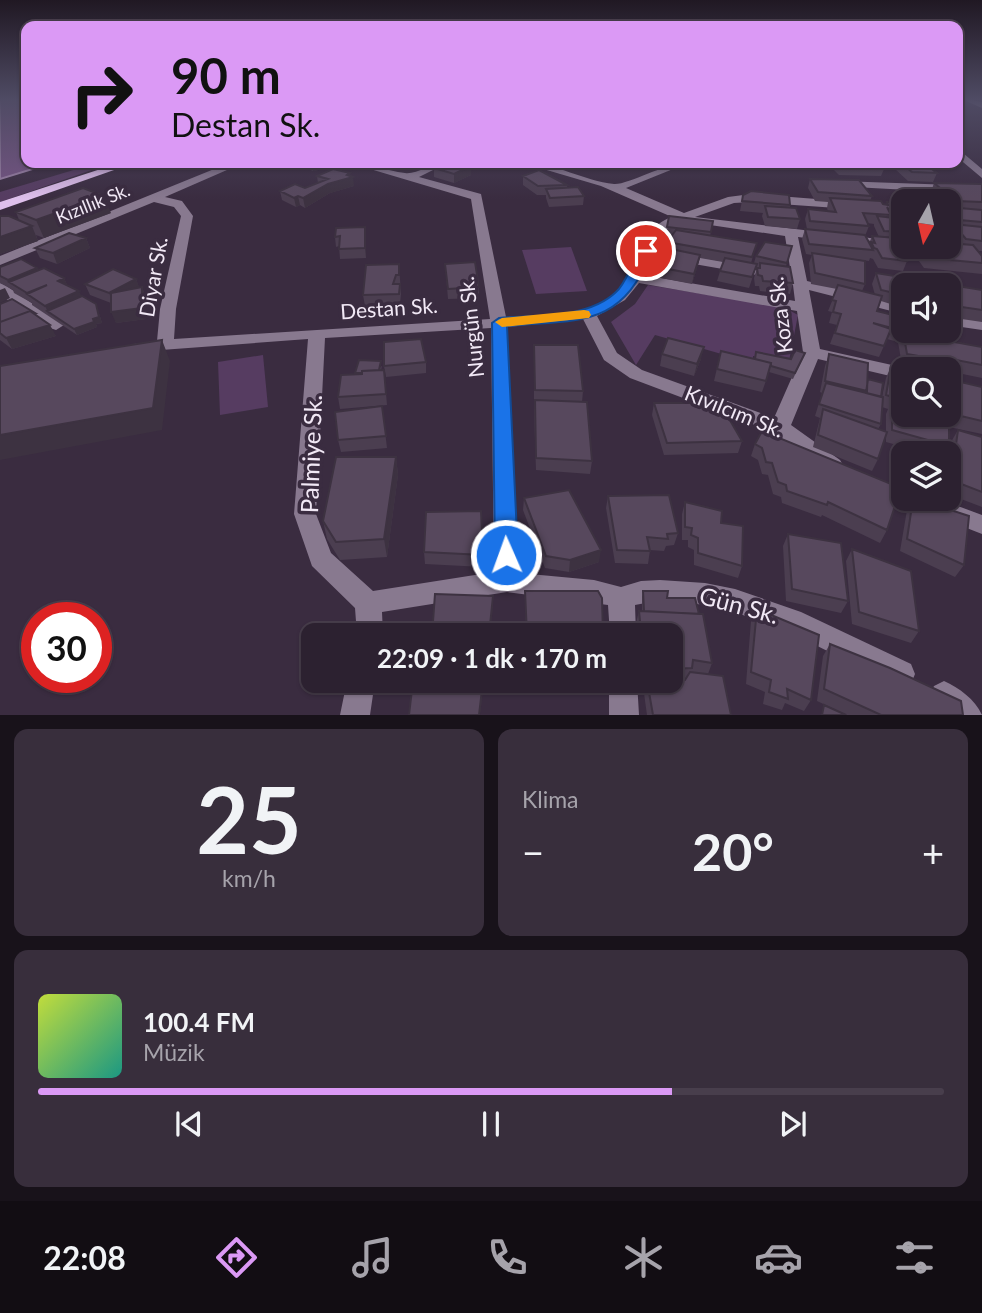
<!DOCTYPE html>
<html lang="tr">
<meta charset="utf-8">
<style>
:root{--surface:#2c2130;--page:#382e3c;--text:#f1f3f6;--muted:#a6a3ab;--line:#483e4c;--accent:#db99f5}
body{margin:0;font-family:Lato,sans-serif;background:var(--page);color:var(--text);height:100vh;display:flex;flex-direction:column;font-size:26px;white-space:nowrap}
*{box-sizing:border-box;margin:0}
p{font-size:23px;color:var(--muted)}
.icon{flex:none;width:38px;height:38px;fill:none;stroke:currentColor;stroke-width:2;stroke-linecap:round;stroke-linejoin:round}
.map{position:relative;height:715px;overflow:hidden}
.panel{display:flex;flex-direction:column;gap:14px;padding:14px;background:#18121a;flex:1}
.panel>*{flex:none}
.banner{position:absolute;left:21px;top:21px;width:942px;height:147px;border-radius:14px;box-shadow:0 2px 5px #0004,0 0 0 2px var(--line);background:#db99f5;color:#111;overflow:hidden}
.needle{width:46px;rotate:188deg}
.buttons{position:absolute;left:891px;top:189px;display:grid;gap:14px}
.buttons a{display:grid;place-items:center;width:70px;height:70px;border-radius:14px;background:var(--surface);box-shadow:0 2px 5px #0004,0 0 0 2px var(--line);font-size:35px}
.speed{position:absolute;left:21px;top:602px;display:flex;gap:14px;font-size:35px;font-weight:700;text-align:center}
.speed>*{display:grid;place-content:center;width:91px;height:91px;border-radius:50%;background:var(--surface);box-shadow:0 2px 5px #0004,0 0 0 2px var(--line);line-height:1}
.speed .limit{border:10px solid #d22;background:#fff;color:#111}
.pin{position:absolute;display:grid;place-items:center;width:60px;height:60px;color:#fff;margin:-30px;border:4px solid #fff;border-radius:50%;box-shadow:0 2px 7px #0007}
.me{position:absolute;width:77px;margin:-38px;rotate:358deg;stroke-linejoin:round;filter:drop-shadow(0 0 5px #0008)}
.turn{display:flex;align-items:center;gap:24px;height:147px;padding:0 35px;font-size:32px}
.turn .icon{width:91px;height:91px;stroke-width:2.5}
.turn b{display:block;font-size:49px;line-height:60px}
.big{font-size:52px;font-weight:700;line-height:1.1}
.panel .card{flex:1;display:flex;flex-direction:column;justify-content:center;gap:10px;min-width:0;padding:0 24px;border-radius:14px;background:var(--page)}
.panel .dial{align-items:center;gap:0}
.dial b{font-size:91px;line-height:1}
.song{display:flex;align-items:center;gap:21px}
.cover{width:84px;height:84px;border-radius:10px;background:linear-gradient(135deg,hsl(70 70% 55%),hsl(170 70% 35%))}
.played{height:7px;border-radius:4px;background:linear-gradient(90deg,var(--accent) 70%,var(--line) 70%)}
.keys{display:flex;justify-content:space-around;direction:ltr}
.heat{display:flex;justify-content:space-between;align-items:center;font-size:38px;direction:ltr}
.panel .tiles{flex:1;display:grid;gap:14px;grid-template-columns:1fr 1fr}
.card:last-child{grid-column:span 2}
.trip{position:absolute;left:301px;top:623px;width:382px;height:70px;border-radius:14px;background:var(--surface);box-shadow:0 2px 5px #0004,0 0 0 2px var(--line);font-weight:700;line-height:70px;text-align:center}
.dock{display:flex;height:112px;justify-content:space-around;align-items:center;background:#120d13;color:var(--muted)}
.dock .icon{width:49px;height:49px}
.dock .selected{color:var(--accent)}
.dock b{font-size:32px;color:var(--text)}
.map>svg:first-child{display:block}
.green{fill:#563c61}
.water{fill:#755483;stroke:#9a80a5;stroke-width:2}
.lines{fill:none;stroke-linecap:round;stroke-linejoin:round}
.minor{fill:#88798f;fill-rule:evenodd}
.major{fill:#debfec;fill-rule:evenodd}
.wall{fill:#4b3e50;fill-rule:evenodd}
.shaded-wall{fill:#3d3241}
.building{fill:#57485d;stroke:#3d3241;stroke-width:2}
.route{fill:#1a73e8;stroke:#114b97;stroke-width:2}
.slow{fill:#f59e0b}
.labels{text-anchor:middle;stroke-width:7;stroke-linejoin:round;paint-order:stroke}
.far-street-label{font-size:18px;fill:#f1e8f5;stroke:#3a2c40}
.street-label{font-size:21px;fill:#f1e8f5;stroke:#3a2c40}
.near-street-label{font-size:24px;fill:#f1e8f5;stroke:#3a2c40}
</style>
<div class="map">
<svg width="982" height="715" viewBox="0 0 982 715">
<rect width="100%" height="100%" fill="#3a2c40"/>
<path class="green" d="M97 163H112L0 202V192Z
M571 247 587 291 536 294 522 250Z
M648 285 783 307 798 315 789 361 753 356V363L655 335 636 365 611 322 635 304Z
M263 355 268 407 220 415 218 362Z"/>
<path class="water" d="M0 99H26V163H52L0 179Z"/>
<g class="lines">
<path class="minor" d="M965 99 982 102V108L966 101Z
M957 148 982 169V178L957 157Z
M229 163H243L165 197 182 201 193 216 176 309 174 339 490 319 471 199 350 163C370 163 386 171 405 173 415 175 432 163 447 163L419 177 481 194 506 317C540 314 589 318 616 292 641 269 636 229 672 217L601 186 523 163C557 163 584 181 614 184 628 185 664 163 688 163L626 188 684 213 728 197 751 194 855 202V208L851 209 751 202 734 203 695 217 903 242V247H909L903 250 798 237 807 281 903 304V314L809 290 820 349 910 369H903V379L818 359 791 425 840 460 843 465 840 470 832 473 824 470 773 432 630 378 604 360 583 319 507 327 519 573 594 580 621 587 641 581 660 580 705 583 735 589 801 612 911 664 915 674 911 684 901 688 891 684C821 648 717 586 635 605L636 635H610L608 605 507 592 382 612 383 635H357L355 608 312 566 294 514 308 339 134 352 131 348 134 344 157 341 160 309 181 216 174 207 154 202 0 265V256ZM683 221 785 236 791 274 677 253 670 257 677 261 774 278 793 285 795 301 643 275C652 251 657 231 683 221ZM639 283 797 311 803 352 774 418 642 370 617 353 597 316 625 300ZM491 328 494 572 373 591 331 553 316 514 325 338Z
M839 181 982 186V194L835 186 833 184Z
M0 283 5 285 64 325 56 330 50 328 0 295Z
M948 315 982 320V330L948 325Z
M905 499H939L982 515V534L908 505Z
M347 681H375L370 715H340Z
M609 681H637L639 715H609Z
M944 681C959 688 975 699 982 715H943L934 706 929 696 934 686Z"/>
<path class="major" d="M119 163H134L0 210V202Z"/>
</g>
<path class="wall" d="M259 163H298L280 170Z
M304 163 329 164V168L313 171 304 167Z
M827 163H880L885 167 881 176 839 175Z
M898 163H924L937 173 933 182 908 181 895 169Z
M471 166V175L454 183 434 177V168Z
M317 176H350L354 186 330 193 305 208 300 205 296 207 282 200 280 191 305 188 318 183Z
M523 176 567 185V187L584 196 583 205 549 207 546 198V195H537L523 185Z
M810 179 872 196 870 201 883 204 886 205 887 202 903 204V243L900 242 907 253 905 257 907 261 903 271 878 268 873 259 870 258 869 261 839 257 865 284 862 291 875 295 872 284 876 273 982 290V322L948 317V285H903V331L982 347V378L948 371V369H923L902 365 898 342 887 339 879 357 830 344 837 325 829 323 832 312 828 311 837 289 811 284 809 263 812 255 806 254 802 239 805 229H807L805 219 808 209 828 211 827 208 828 202 815 201 808 188ZM867 223 874 224V226L879 237 872 236 869 244 865 236 869 226ZM881 301 897 306 894 316 877 311Z
M934 183 982 184V251H978L982 256V274L924 268 911 250 913 247H948L957 244 949 234 951 229H948V201H942L931 192Z
M743 195 790 205V208L800 219 797 229 765 226 762 216 763 213 740 211Z
M16 212 111 213 44 238 36 235 38 241 0 254V216L19 220Z
M669 216 713 221 710 236 754 253 751 263H754L756 256 792 246 786 266 793 283 790 294 760 291 759 286H755L754 278 757 268H759L756 267 749 288 717 281 723 262 700 258 692 284 651 276 654 258 666 248 667 242 671 237H666Z
M335 237H366V258L340 259 339 246 336 247Z
M86 238 90 248 57 264 40 258 35 248Z
M399 264 401 294 400 304 365 306 363 295Z
M445 264 479 287V298L448 299Z
M0 267 37 268 38 270 64 278 67 285 98 310 102 323 96 324 97 327 77 335 32 305V303L14 293 13 290 0 283Z
M136 279 139 288 142 287 146 298V319L116 323 111 303 90 295 85 284Z
M0 304 35 313 56 336 12 349 0 340Z
M534 345 583 391 582 402 592 461 590 474 536 470 534 412Z
M721 351 754 359 756 352 791 359 805 353 793 379 769 372 762 392 714 381Z
M662 354 701 359 694 376 660 366Z
M829 354 868 379 881 397H882L886 378 891 366 903 369V415H948V379L982 387V434L949 427V446L944 453H926L886 442V436L878 459 872 471 813 447 820 418 815 416 822 393 820 392 825 366ZM882 407 888 409 886 414V431L878 429 881 424Z
M426 362V373L386 377 384 366Z
M382 366 381 370H384L387 405 340 409 338 397Z
M654 403 742 441 738 453 664 455 652 415Z
M382 406 387 448 341 452 338 440Z
M958 430 982 437V507L948 494V461L951 442Z
M755 444 887 530 880 543 822 515 821 517 782 503 781 497 773 494 768 475 762 474 758 460 751 456Z
M396 457 398 475 387 557 340 560 327 539 323 521Z
M608 496 678 533 674 545 666 546 664 551 650 550 648 564 615 563 606 508Z
M524 498 599 562 569 572 545 568 523 510Z
M913 499 964 565 955 577 900 551 907 510Z
M685 502 721 523 742 566 738 578 694 565V550L688 547V540H682V514Z
M481 511 483 567 425 564 424 552Z
M788 534 848 601 841 613 786 601 783 546Z
M852 549 919 631 911 643 852 624 846 561Z
M525 591 603 635H526Z
M643 591 667 598 712 663 708 674 731 715H647L643 686 644 681H670V635H637L636 623 639 611H642V597Z
M757 609 811 700 804 711 785 703 782 710 763 704 765 692 746 684 751 621Z
M830 644 963 715H847L817 701 823 656Z"/>
<path class="shaded-wall" d="M279 163H298L280 170Z
M329 164V168L313 171V167Z
M471 166V175L454 183V174Z
M350 173 351 178 353 177 354 186 330 193 305 208 303 198Z
M104 196 111 213 44 238 36 220Z
M298 196 300 205 296 207 294 198Z
M32 226 38 241 0 254V237Z
M365 227 366 237V258L365 248Z
M86 238 90 248 57 264 53 253Z
M700 255 698 265 692 284 694 274Z
M37 268 42 279 9 282 13 290 8 280Z
M64 278 69 289 58 281Z
M136 279 140 289 113 303 109 293Z
M142 287 146 298V319L116 323 111 312Z
M5 288 10 298 0 303V290Z
M79 291 84 301 47 311 50 316 45 306Z
M96 304 102 323 96 324 97 327 77 335 74 329Z
M50 325 56 336 12 349 6 338Z
M162 340 170 361 162 430 0 460V435Z
M704 347 701 359 694 376 697 364Z
M396 457 398 475 387 557 384 539Z
M601 550 599 562 569 572 570 560Z
M493 596V608L490 635H489Z
M483 681H484V686L480 715H479Z"/>
<path class="building" d="M304 163H327L329 164 313 167Z
M445 163H460L471 166 454 174 434 168Z
M838 163H880L885 167 841 166Z
M901 163H924L937 173 912 172Z
M333 169 350 173 347 175 353 177 328 184 303 198 298 196 294 198 280 191 295 184 305 188 328 179 317 176Z
M539 170 567 185 538 186 523 176Z
M810 179 859 180 872 196 818 192Z
M934 183 982 184V202L956 201Z
M578 187 584 196 550 198 546 189Z
M83 188 104 196 36 220 16 212Z
M751 191 789 195 790 205 742 201 743 195Z
M830 198 881 201 883 204 888 205 887 202 903 204V216L892 215 887 207 891 215 863 213 869 226 810 221 808 209 836 212Z
M765 206 796 208 800 219 768 217Z
M948 207 982 210V222L948 219Z
M0 216H9L32 226 0 237Z
M669 216 713 221 711 232 667 227Z
M877 216 903 219V232L884 231Z
M953 224 982 227V241L966 239Z
M365 227V248L339 249 340 236 335 237 336 228Z
M805 229 865 235 873 250 809 244Z
M676 230 757 243 752 257 667 242Z
M69 233 86 238 53 253 35 248Z
M872 236 897 238 907 253H902L907 261 882 258 877 249 874 248 871 242 875 243Z
M765 242 792 246 787 263 756 256Z
M948 243 973 245 982 256V263L928 258 920 247H948Z
M661 247 700 255 694 274 653 266 657 259 654 258Z
M812 253 865 261V284L815 273Z
M725 258 757 264 752 277 720 271Z
M21 259 37 268 8 280 0 276V267Z
M475 262 479 287 448 289 445 264Z
M760 263 790 267 793 283 763 281 762 276 758 275 757 268H760Z
M399 264V275H396L393 284H400L399 294 363 295 366 265Z
M44 268 64 278 58 281 79 291 45 306 27 294 47 285 27 293 9 282Z
M113 269 136 279 109 293 85 284Z
M876 273 982 290V310L948 305V285H903V295L881 290Z
M838 285 882 296 877 311 897 316 900 300 903 301V331L873 323 891 329 884 346 835 333 841 314 833 312 836 301 832 300Z
M142 287V308L111 312V293Z
M82 296 96 304 99 317 93 319 94 322 74 329 47 311Z
M12 299 35 313H34L30 311 0 322V304Z
M30 311 50 325 6 338 0 333V322Z
M903 331H941L942 340 910 334 982 347V365L946 358 947 361 907 354Z
M668 338 704 347 697 364 662 354Z
M421 339 426 362 384 366V342Z
M162 340 153 408 0 435V366Z
M534 345H578L583 391 535 390Z
M795 350 805 353 795 373 771 366V363L755 359 756 352 791 359Z
M721 351 771 363 766 381 717 369Z
M829 354 868 363 867 391 825 381Z
M359 360 381 361 379 370 362 371V373H355Z
M891 366 905 369H903V400L886 395Z
M384 370 386 394 338 397 341 375 362 374V371Z
M868 379 883 383 881 397 866 393Z
M948 379 982 387V421L948 413Z
M826 383 883 397 881 424 819 404Z
M535 400 587 402 592 461 536 458Z
M892 402 903 405V415H940L949 417V446L892 430Z
M654 403H720L742 441 667 443Z
M382 406 386 436 338 440 335 412Z
M823 409 887 432 878 459 818 435Z
M958 430 982 437V492L951 480Z
M762 431 901 488 887 530 828 502 827 505 787 491 786 485 778 482 772 463 766 462 762 448 755 444Z
M336 457H396L384 539 336 542 323 521Z
M569 490 601 550 570 560 546 556 524 498Z
M669 495 678 533 667 534 668 539 647 537 650 551 617 550 608 496Z
M913 499H917L969 516 964 565 907 539Z
M685 502 722 511 721 523 743 526 742 566 698 553V538L691 535 692 528 685 527Z
M481 511 483 555 424 552 426 512Z
M788 534 841 543 848 601 792 589Z
M852 549 911 571 919 631 859 612Z
M525 591H598L602 598 603 635H527Z
M643 591H668L667 598H695L699 614 644 611Z
M435 594 493 596 489 635H432Z
M757 609 819 635 811 700 787 689 788 699 769 692 771 680 751 672Z
M639 611 703 614 712 663 693 660 692 668 670 669V635H648V633L641 632Z
M830 644 890 668 961 701 963 715H881L824 689Z
M690 672 723 676 731 715H653L647 681H670V678L685 680Z
M413 681H483L479 715H409Z
M824 705 846 715H822Z"/>
<linearGradient id="sky" x2="0" y2="1"><stop stop-color="#201823"/><stop offset="0.5" stop-color="#4f4b64"/><stop offset="1" stop-color="#4f4b64" stop-opacity="0"/></linearGradient>
<rect width="982" height="199" fill="url(#sky)"/>
<path class="route" d="M646 247 652 251C621 329 580 319 507 326L518 555 514 561 506 564 499 561 495 555 492 323 499 318C535 315 588 319 616 292 628 282 635 251 646 247Z"/>
<path class="slow" d="M584 310 589 311 591 315 589 318 502 327 495 322 502 318Z"/>
<g class="labels">
<g class="far-street-label">
<text transform="translate(93 204) rotate(-22)" y="6">Kızıllık Sk.</text>
</g>
<g class="street-label">
<text transform="translate(154 277) rotate(-80)" y="7">Diyar Sk.</text>
<text transform="translate(389 309) rotate(-4)" y="7">Destan Sk.</text>
<text transform="translate(781 315) rotate(-97)" y="7">Koza Sk.</text>
<text transform="translate(472 327) rotate(-96)" y="7">Nurgün Sk.</text>
<text transform="translate(734 412) rotate(22)" y="7">Kıvılcım Sk.</text>
</g>
<g class="near-street-label">
<text transform="translate(312 454) rotate(-88)" y="8">Palmiye Sk.</text>
<text transform="translate(739 606) rotate(15)" y="8">Gün Sk.</text>
</g>
</g>
</svg>
<div class="buttons">
<a><svg class="needle" viewBox="-14 -14 28 28"><path d="M0-13l5 13h-10z" fill="#e53935"/><path d="M0 13l5-13h-10z" fill="#a6a3ab"/></svg></a>
<a><svg class="icon" aria-label="sound" viewBox="0 0 24 24"><path d="M4 9h4l5-4v14l-5-4H4zM17 9q2 3 0 6"/></svg></a>
<a><svg class="icon" aria-label="search" viewBox="0 0 24 24"><circle cx="10" cy="10" r="6"/><path d="M15 15l6 6"/></svg></a>
<a><svg class="icon" aria-label="layers" viewBox="0 0 24 24"><path d="M12 4l9 5-9 5-9-5zM3 14l9 5 9-5"/></svg></a>
</div>
<div class="speed"><div class="limit">30</div></div>
<div class="pin" style="left:646px;top:251px;background:#d93025"><svg class="icon" aria-label="arrive" viewBox="0 0 24 24"><path d="M6 21V4h12l-3 4 3 4H6"/></svg></div>
<svg class="me" style="left:506px;top:555px" viewBox="-20 -20 40 40"><circle r="17" fill="#1a73e8" stroke="#fff" stroke-width="3"/><path d="M0-11L8 9 0 5-8 9z" fill="#fff"/></svg>
<div class="trip">22:09 · 1 dk · 170 m</div>
<div class="banner">
<div class="turn"><svg class="icon" aria-label="right" viewBox="0 0 24 24"><path d="M7 20v-9h11M14 6l5 5-5 5"/></svg><div><b>90 m</b>Destan Sk.</div></div>
</div>
</div>
<section class="panel">
<div class="tiles">
<div class="card dial"><b>25</b><p>km/h</p></div>
<div class="card"><p>Klima</p>
<div class="heat"><a>−</a><b class="big">20°</b><a>+</a></div>
</div>
<div class="card">
<div class="song"><i class="cover"></i><div><b>100.4 FM</b><p>Müzik</p></div></div>
<div class="played"></div>
<div class="keys"><svg class="icon" aria-label="previous" viewBox="0 0 24 24"><path d="M18 5L8 12l10 7zM5 5v14"/></svg><svg class="icon" aria-label="pause" viewBox="0 0 24 24"><path d="M8 5v14M16 5v14"/></svg><svg class="icon" aria-label="next" viewBox="0 0 24 24"><path d="M6 5l10 7-10 7zM19 5v14"/></svg></div>
</div>
</div>
</section>
<nav class="dock">
<b>22:08</b>
<svg class="icon selected" aria-label="directions" viewBox="0 0 24 24"><path d="M12 3l9 9-9 9-9-9zM9 14v-3h6M13 9l2 2-2 2"/></svg>
<svg class="icon" aria-label="music" viewBox="0 0 24 24"><path d="M9 18V5l10-2v13"/><circle cx="6" cy="18" r="3"/><circle cx="16" cy="16" r="3"/></svg>
<svg class="icon" aria-label="phone" viewBox="0 0 24 24"><path d="M5 4h4l2 5-3 2q2 4 5 5l2-3 5 2v4C11 20 4 13 5 4z"/></svg>
<svg class="icon" aria-label="climate" viewBox="0 0 24 24"><path d="M12 3v18M4 7l16 10M4 17L20 7"/></svg>
<svg class="icon" aria-label="car" viewBox="0 0 24 24"><path d="M5 17H2v-5l4-1 3-4h7l3 4 3 1v5h-3M9 17h6M6 11h13"/><circle cx="7" cy="17" r="2"/><circle cx="17" cy="17" r="2"/></svg>
<svg class="icon" aria-label="filters" viewBox="0 0 24 24"><path d="M4 7h16M4 17h16"/><circle cx="9" cy="7" r="2"/><circle cx="15" cy="17" r="2"/></svg>
</nav>
